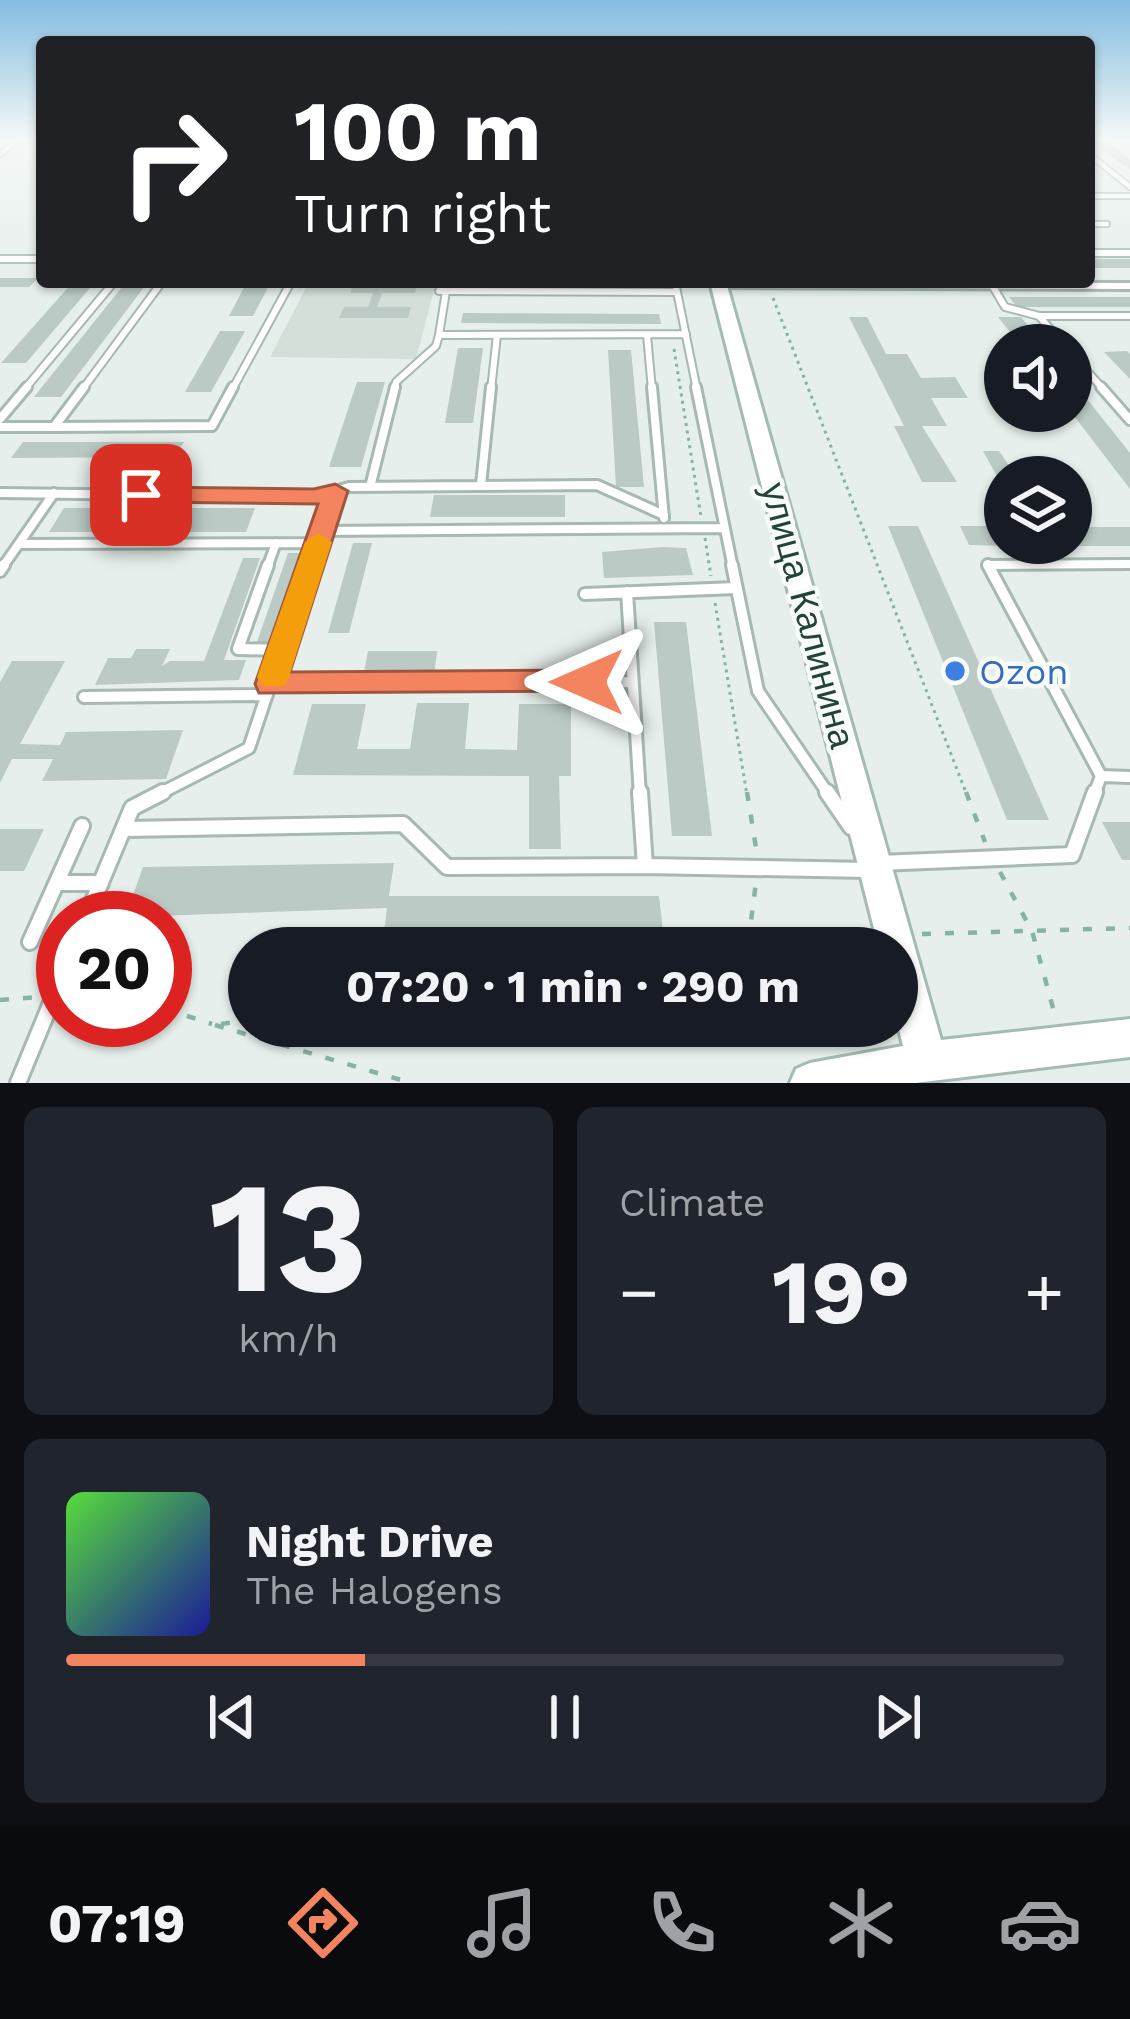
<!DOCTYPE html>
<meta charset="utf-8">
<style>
:root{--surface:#171b24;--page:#20242c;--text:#f1f3f6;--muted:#9ea1a6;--line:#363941;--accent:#f4845f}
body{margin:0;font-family:"Work Sans",sans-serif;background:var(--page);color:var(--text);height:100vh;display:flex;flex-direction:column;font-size:45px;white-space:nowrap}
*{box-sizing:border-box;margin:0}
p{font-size:39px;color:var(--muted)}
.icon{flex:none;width:66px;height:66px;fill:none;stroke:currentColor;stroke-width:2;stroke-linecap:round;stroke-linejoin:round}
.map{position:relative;height:1083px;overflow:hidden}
.details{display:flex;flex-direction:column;gap:24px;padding:24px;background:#0d0f14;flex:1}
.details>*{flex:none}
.top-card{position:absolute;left:36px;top:36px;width:1059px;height:252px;border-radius:12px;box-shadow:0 3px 9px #0004;background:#202124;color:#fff;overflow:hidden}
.controls{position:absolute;left:984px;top:324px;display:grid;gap:24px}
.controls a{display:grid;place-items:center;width:108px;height:108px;border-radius:50%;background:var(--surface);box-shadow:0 3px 9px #0004;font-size:60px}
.speed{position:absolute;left:36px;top:891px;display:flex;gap:24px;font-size:60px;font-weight:700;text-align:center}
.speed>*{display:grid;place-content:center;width:156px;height:156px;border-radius:50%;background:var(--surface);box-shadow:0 3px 9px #0004;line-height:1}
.speed .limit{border:18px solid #d22;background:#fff;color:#111}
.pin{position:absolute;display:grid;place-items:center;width:102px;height:102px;color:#fff;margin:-51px;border-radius:24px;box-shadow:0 6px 18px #0006}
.me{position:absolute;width:132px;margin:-66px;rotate:270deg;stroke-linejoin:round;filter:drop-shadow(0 0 9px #0008)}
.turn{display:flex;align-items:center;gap:42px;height:252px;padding:0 60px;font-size:54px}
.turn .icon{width:156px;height:156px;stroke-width:2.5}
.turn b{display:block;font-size:84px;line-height:102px}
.big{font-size:90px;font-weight:700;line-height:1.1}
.details .tile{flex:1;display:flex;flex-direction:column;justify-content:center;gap:18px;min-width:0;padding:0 42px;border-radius:18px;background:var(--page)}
.details .dial{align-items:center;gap:0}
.dial b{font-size:156px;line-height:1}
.song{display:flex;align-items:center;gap:36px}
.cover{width:144px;height:144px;border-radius:18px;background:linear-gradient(135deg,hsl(110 70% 55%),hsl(240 70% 35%))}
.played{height:12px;border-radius:6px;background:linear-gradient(90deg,var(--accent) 30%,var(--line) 30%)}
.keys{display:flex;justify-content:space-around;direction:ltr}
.heat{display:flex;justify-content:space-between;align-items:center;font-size:66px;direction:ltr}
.details .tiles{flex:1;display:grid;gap:24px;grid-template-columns:1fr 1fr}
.tile:last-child{grid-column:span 2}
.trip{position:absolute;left:228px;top:927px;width:690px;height:120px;border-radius:60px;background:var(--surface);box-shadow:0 3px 9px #0004;font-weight:700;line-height:120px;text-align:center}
.tabs{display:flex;height:192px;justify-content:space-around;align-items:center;background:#090b0e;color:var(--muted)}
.tabs .icon{width:84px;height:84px}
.tabs .active{color:var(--accent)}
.tabs b{font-size:54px;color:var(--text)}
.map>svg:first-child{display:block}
.built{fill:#d4dfda}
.building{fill:#bbcac4}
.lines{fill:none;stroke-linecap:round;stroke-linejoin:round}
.lane-far4-casing{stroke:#a8b8b2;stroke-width:8}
.lane-far3-casing{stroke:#a8b8b2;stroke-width:10}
.lane-far2-casing{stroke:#a8b8b2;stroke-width:14}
.lane-far1-casing{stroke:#a8b8b2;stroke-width:16}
.lane-casing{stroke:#a8b8b2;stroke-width:20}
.street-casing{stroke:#a8b8b2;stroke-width:6}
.secondary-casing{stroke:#a4bbb3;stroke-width:6}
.path-far1{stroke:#86b3a5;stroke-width:3;stroke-dasharray:3 4.5;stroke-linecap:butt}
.path{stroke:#86b3a5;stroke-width:4.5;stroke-dasharray:9 14;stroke-linecap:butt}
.lane-far4{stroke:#fff;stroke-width:4.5}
.lane-far3{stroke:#fff;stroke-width:6}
.lane-far2{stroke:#fff;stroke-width:8}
.lane-far1{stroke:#fff;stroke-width:10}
.lane{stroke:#fff;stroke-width:14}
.street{fill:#fff;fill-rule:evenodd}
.secondary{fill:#fff;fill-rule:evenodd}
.route{fill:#f4845f;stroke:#9f563e;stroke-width:3}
.slow{fill:#f59e0b}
.shop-dot{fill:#3f7fe0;stroke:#f7fbf9;stroke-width:4.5}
.labels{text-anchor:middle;stroke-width:9;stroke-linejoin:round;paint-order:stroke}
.street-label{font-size:36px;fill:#24423a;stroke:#f7fbf9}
.shop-label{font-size:36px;fill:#366cbe;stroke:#f7fbf9;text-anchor:start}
</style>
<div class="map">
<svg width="1130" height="1083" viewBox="0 0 1130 1083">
<rect width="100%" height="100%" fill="#e6efeb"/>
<path class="built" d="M309 282H436L416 359 270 357Z"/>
<path class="building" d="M1089 139H1103L1130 159V170Z
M1089 259H1130V268H1089Z
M0 278H38L29 287H0Z
M73 282H95L26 363H1Z
M126 282H148L61 397H34Z
M247 282H271L253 316H229Z
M354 283H418L415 293H382L377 307H411L408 318H339L344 307H368L373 293H350Z
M1009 297H1130V307H1017Z
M463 313 659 314 661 324 461 323Z
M849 317H867L886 354H907L921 378 955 377 968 398H931L947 426H922L957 482H922L894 426H904Z
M998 317H1021L1044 345H1020Z
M220 331H245L211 392H185Z
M458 348H483L473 423H445Z
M608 350H631L644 487H616Z
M1127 351 1130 354V379L1104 352Z
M1071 379 1130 453V489L1071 412Z
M357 382H385L361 467H329Z
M23 442H184L175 457 11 458Z
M983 451H999L1017 477H1005V491Z
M434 495H565V517H430Z
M64 508H255L246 532H49Z
M888 526H918L1049 820H1007Z
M960 526H1005V546L969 545Z
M1071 527H1130V546H1071Z
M353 543H372L349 633H328Z
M662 547 686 548 693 575 604 578 602 552Z
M288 553H304L274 642H257Z
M243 558H260L224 660H246L239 680 95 685 108 658H131L136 649H170L162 666 170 661H204Z
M654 622H686L712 836H672Z
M368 651H437L434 677H363Z
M12 661H65L20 744 60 745 66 732 183 730 166 779 42 781 53 759H12L0 783V682Z
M417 703H469L465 749 517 750 519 704H571V776H559L561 849H529V776L293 775 312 704H366L357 749H410Z
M1102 822H1130V860H1122Z
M0 829H44L24 871H0Z
M394 863 389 896H659L665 948H382L387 908 125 917 143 867Z"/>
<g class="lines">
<g class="lane-far4-casing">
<path id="lane-far4" d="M0 154 20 139
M1089 154 1130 187
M1089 196H1130
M1089 224H1107"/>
</g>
<g class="lane-far3-casing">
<path id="lane-far3" d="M1089 253H1130
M0 259H42
M675 282 697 390
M992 285 1005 307 1039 316
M439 291 677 292
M446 291 439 335 686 334
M647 335 652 390
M1064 345 1039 316H1130
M1071 353 1104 390
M24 390 114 282
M82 390 162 282
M232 390 291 282
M394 390 396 382 436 346 439 335
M491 390 497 335"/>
</g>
<g class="lane-far2-casing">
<path id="lane-far2" d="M84 387 54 427 212 426 233 387
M652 387 664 518
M696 387 733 568
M1101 387 1130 420
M0 419 27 387
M0 427H54
M481 485 491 387
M370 487 395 387
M0 493 315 497 349 487 597 485 664 515
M322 531 723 528
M19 544 318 543
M2 568 54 493
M267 568 276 543
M309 568 335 491
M990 568 988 565 1130 564"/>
</g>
<g class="lane-far1-casing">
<path id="lane-far1" d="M268 565 238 649 282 650
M732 565 758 691 829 795
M988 565 1101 776 1130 777
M0 571 4 565
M627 592 640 795
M585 594 736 588
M271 684 632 682
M84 697 267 695
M157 795 249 748 310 565
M1094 795 1101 776"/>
</g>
<g class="lane-casing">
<path id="lane" d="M640 792 645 866 869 870
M827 792 851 827
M124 829 403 824 447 867 645 866
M879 863 1072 855 1095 792
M57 883H101
M86 918 132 808 163 792
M30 942 82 826
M18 1083 63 974"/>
</g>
<g class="street-casing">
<path id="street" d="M715 282 1130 283V289L719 287 715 286Z"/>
</g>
<g class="secondary-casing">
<path id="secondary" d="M710 282H726L941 1040 1130 1019V1057L915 1083H790L796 1069 810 1063 903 1046 897 1021V948H879Z"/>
</g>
<path class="path-far1" d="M773 298 967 795
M674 349 701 517
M705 538 711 576
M715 603 747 795"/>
<path class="path" d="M747 792 757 854
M966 792 985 842
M1000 872 1032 931 1056 1019
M922 934 1130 928
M748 945 864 937
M728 948 748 945 756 882
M0 1000 37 997
M165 1009 212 1024
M221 1024 249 1020
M215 1025 411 1083"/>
<use href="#lane-far4" class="lane-far4"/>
<use href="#lane-far3" class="lane-far3"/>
<use href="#lane-far2" class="lane-far2"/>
<use href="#lane-far1" class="lane-far1"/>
<use href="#lane" class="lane"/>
<use href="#street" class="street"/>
<use href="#secondary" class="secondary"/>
</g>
<linearGradient id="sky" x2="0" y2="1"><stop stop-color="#84bce0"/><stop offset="0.48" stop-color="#f4f8f6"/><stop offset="1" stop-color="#f4f8f6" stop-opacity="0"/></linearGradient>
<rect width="1130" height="290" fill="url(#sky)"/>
<path class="route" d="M335 484 348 491 290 672 587 670 598 674 603 682 598 691 259 693 255 684 318 504 141 502 128 495 141 487 314 489Z"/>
<path class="slow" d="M318 533 332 542 289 677 284 686H262L257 677 305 542Z"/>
<circle class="shop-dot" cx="955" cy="671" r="12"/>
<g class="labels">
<g class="street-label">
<text transform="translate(809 615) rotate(75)" y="13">улица Калинина</text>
</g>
<g class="shop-label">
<text x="979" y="684">Ozon</text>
</g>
</g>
</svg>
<div class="controls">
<a><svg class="icon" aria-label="sound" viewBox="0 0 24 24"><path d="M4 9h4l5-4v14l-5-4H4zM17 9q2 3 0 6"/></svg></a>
<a><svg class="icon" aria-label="layers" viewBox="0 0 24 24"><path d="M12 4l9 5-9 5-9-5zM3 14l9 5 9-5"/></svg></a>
</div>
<div class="speed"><div class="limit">20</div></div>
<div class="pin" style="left:141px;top:495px;background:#d93025"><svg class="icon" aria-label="arrive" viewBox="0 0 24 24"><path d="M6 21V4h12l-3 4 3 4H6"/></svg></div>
<svg class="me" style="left:587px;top:682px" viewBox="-20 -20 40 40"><path d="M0-17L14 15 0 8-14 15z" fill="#f4845f" stroke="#fff" stroke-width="4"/></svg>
<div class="trip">07:20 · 1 min · 290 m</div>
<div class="top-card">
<div class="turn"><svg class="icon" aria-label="right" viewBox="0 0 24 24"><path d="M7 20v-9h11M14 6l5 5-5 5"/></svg><div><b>100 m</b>Turn right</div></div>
</div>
</div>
<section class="details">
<div class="tiles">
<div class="tile dial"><b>13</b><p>km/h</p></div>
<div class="tile"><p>Climate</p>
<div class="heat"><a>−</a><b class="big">19°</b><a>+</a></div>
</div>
<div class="tile">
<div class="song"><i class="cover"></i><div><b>Night Drive</b><p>The Halogens</p></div></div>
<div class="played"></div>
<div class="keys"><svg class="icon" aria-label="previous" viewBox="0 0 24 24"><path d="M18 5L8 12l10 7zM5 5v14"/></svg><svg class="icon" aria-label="pause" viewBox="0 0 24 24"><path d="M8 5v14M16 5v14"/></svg><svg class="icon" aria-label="next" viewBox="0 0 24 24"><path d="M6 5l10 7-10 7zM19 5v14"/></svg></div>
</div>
</div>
</section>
<nav class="tabs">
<b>07:19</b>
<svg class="icon active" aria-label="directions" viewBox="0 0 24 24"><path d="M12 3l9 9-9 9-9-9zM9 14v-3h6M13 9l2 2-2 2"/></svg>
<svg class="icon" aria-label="music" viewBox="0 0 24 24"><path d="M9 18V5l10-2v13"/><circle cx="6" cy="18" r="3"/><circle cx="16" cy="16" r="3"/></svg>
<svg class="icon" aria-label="phone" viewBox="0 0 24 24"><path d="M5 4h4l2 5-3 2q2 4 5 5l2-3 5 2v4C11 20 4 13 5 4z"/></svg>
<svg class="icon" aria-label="climate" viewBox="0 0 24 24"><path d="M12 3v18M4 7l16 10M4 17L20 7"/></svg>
<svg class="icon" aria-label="car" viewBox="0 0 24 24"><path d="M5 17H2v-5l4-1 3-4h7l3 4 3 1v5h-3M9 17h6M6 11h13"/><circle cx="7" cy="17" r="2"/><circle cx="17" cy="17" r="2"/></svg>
</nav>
